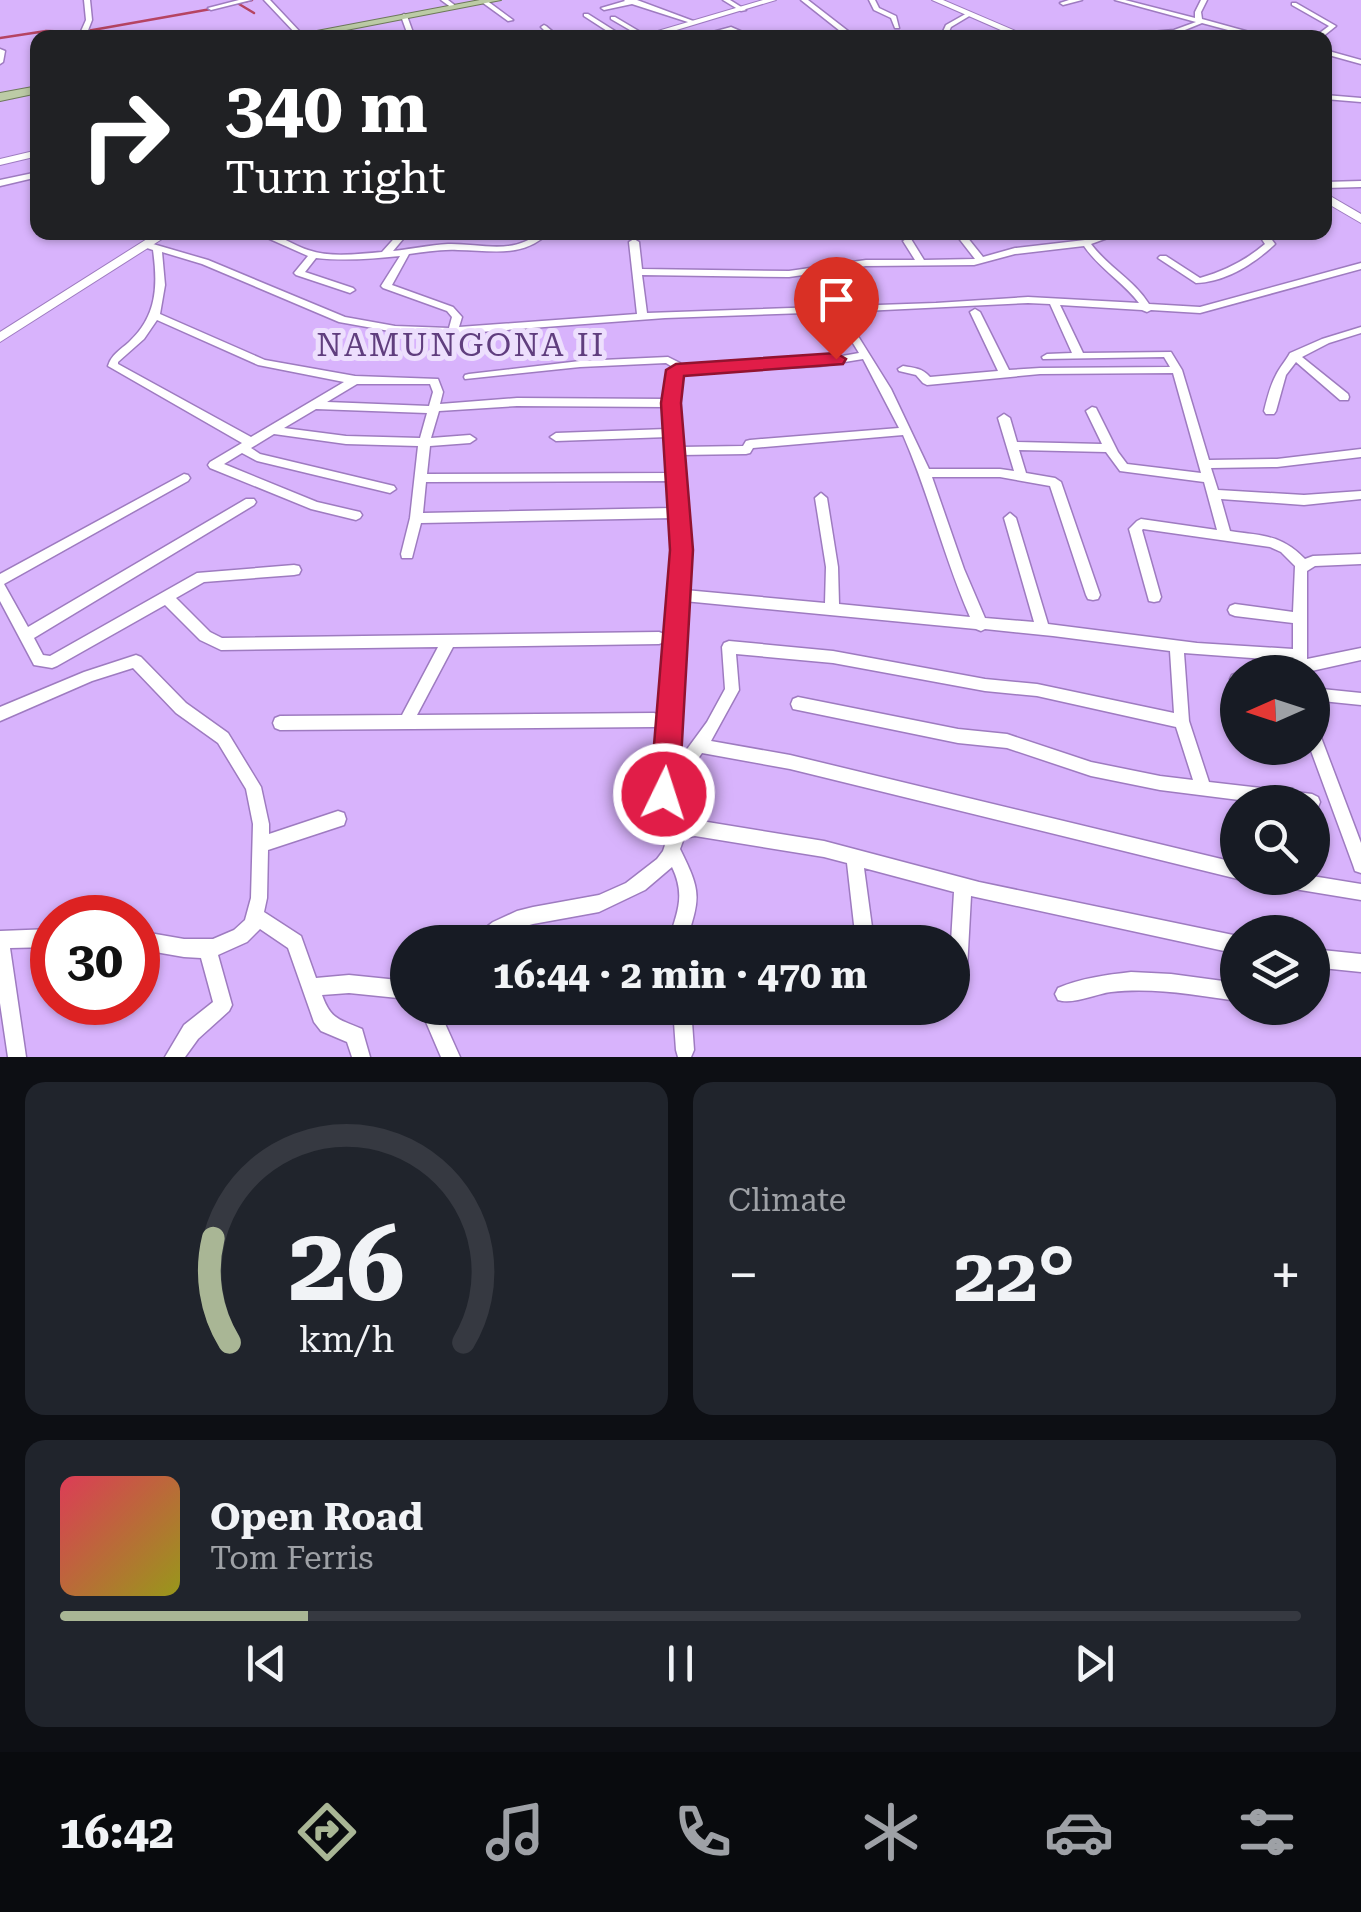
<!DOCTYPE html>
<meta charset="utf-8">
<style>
:root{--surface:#171b24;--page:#20242c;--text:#f1f3f6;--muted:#9ea1a6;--line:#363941;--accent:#a9b695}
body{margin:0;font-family:"Roboto Serif",serif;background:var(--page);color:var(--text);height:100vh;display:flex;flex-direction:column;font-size:38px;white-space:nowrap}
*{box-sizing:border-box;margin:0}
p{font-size:32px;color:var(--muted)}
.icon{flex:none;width:55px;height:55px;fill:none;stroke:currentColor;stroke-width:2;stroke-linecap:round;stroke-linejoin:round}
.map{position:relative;height:1057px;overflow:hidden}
.sheet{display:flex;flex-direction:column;gap:25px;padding:25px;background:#0d0f14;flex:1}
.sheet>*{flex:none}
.banner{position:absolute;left:30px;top:30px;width:1302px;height:210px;border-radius:20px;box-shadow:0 2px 8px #0004;background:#202124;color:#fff;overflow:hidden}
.needle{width:65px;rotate:267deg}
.buttons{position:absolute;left:1220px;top:655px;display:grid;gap:20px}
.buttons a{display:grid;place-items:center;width:110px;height:110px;border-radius:50%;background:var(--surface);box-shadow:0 2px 8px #0004;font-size:50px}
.speed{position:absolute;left:30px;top:895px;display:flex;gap:20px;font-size:50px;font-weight:700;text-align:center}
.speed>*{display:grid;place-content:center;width:130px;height:130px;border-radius:50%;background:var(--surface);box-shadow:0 2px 8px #0004;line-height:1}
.speed .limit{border:15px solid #d22;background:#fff;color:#111}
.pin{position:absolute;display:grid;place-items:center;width:85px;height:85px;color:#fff;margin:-102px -42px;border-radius:50% 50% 50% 0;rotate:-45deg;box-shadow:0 0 10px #0007}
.pin .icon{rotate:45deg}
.me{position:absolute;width:110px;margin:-55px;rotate:4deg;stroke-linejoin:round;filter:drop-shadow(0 0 8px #0008)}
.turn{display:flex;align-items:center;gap:35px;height:210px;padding:0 30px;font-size:45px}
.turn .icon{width:130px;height:130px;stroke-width:2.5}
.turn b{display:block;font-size:70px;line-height:85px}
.big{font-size:75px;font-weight:700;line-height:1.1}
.sheet .widget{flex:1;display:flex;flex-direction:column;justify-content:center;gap:15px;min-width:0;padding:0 35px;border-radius:20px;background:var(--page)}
.sheet .dial{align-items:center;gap:0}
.dial svg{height:260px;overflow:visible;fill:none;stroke:var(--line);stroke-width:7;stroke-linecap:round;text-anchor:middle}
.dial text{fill:var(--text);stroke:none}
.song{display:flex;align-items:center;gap:30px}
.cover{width:120px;height:120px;border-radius:15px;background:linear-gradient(135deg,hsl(350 70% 55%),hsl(60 70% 35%))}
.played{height:10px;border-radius:5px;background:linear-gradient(90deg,var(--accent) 20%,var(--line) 20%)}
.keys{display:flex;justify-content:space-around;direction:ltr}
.heat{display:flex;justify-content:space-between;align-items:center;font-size:55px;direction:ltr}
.sheet .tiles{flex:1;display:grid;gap:25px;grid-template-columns:1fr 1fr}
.widget:last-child{grid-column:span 2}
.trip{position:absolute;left:390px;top:925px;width:580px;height:100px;border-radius:50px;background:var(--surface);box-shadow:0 2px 8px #0004;font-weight:700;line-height:100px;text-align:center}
.menu{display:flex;height:160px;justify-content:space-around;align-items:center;background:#090b0e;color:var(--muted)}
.menu .icon{width:70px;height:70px}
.menu .active{color:var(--accent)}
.menu b{font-size:45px;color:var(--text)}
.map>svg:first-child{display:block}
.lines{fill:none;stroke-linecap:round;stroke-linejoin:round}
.stream{stroke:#b64462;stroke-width:2.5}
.street-casing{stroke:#9e7bc0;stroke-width:3}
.secondary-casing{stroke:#9e7bc0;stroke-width:2}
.primary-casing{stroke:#6d795a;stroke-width:2}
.street{fill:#fff;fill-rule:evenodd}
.secondary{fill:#fff;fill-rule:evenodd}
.primary{fill:#bccba6;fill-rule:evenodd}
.route{fill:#e11d48;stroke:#92132f;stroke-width:2.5}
.labels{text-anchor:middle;stroke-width:10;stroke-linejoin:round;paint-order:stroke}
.quarter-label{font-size:32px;letter-spacing:2.5px;fill:#603e7e;stroke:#eddffd}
</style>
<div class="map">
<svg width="1361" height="1057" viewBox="0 0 1361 1057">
<rect width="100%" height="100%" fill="#d8b3fc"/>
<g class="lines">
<path class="stream" d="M239 4 254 13
M224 6 252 0
M87 31 211 9
M0 38 46 31 80 32"/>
<g class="street-casing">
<path id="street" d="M84 0H90L92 20 85 38H78L86 20Z
M239 0H251L211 10 208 8Z
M264 0H270L302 34V36H298Z
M441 0H448L457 7 452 8Z
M479 0H486L513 20 508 21Z
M624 0H637L696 22 691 23 632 4 604 10 601 8 625 1Z
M723 0H730L746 10 741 11Z
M801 0H808L857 38H849Z
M869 0H875L879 8 896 16 899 28H895L891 18 874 10Z
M1069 0H1082L1063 5 1060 3Z
M1115 0H1125L1195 18V12L1201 0H1207L1201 12 1202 19 1271 38H1258L1202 23 1175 34 1142 36 1140 35V33L1174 30 1196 22Z
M1292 3H1296L1336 26 1321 38H1313L1329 26 1292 5Z
M969 12 971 15 951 27 946 38H940L946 25Z
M404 14 407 16 415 38H409L401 16Z
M584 14H588L626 38H618L584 16Z
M611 17H615L647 36 642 37 611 19Z
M544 25 546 26 560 38H552L541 27Z
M731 27 754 37 755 38H745L730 31 712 35 709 33Z
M486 33 506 38 484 36 483 35Z
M0 49 5 51 3 62 0 64Z
M1325 50 1361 60V64L1325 54Z
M1325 95 1361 98V102L1325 99Z
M38 172V177L0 186V180Z
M1361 181V187L1325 188V182Z
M254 232C277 232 288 243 308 250 331 258 358 254 382 252L400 232H409L393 251C412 249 430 245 448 244 478 243 515 256 539 232H549C524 259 490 250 458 250 441 249 425 252 409 254L392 285 453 307 462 317 459 327 637 314 629 242 634 239 639 242 642 269 789 271 866 260H915L903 241 908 238 911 239 924 260 975 259 954 232H963L983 257 1015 248 1085 240 1109 232H1124L1091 244C1108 267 1134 280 1149 304L1200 307 1361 263V269L1200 313 1151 310 1147 312 1142 310 1060 305 1083 353 1171 352 1182 370 1209 460 1277 459 1361 449V457L1277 467 1211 468 1218 490 1304 495 1361 491V499L1304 505 1221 499 1230 531C1263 536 1280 534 1305 559L1313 556 1361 554V564L1315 566 1307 571V659L1361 648V660L1307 672H1264L1266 668 1293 661 1184 653 1189 721 1209 782 1312 794 1318 797 1320 802 1318 807 1312 809V802H1255L1160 790 1091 776 1007 748 958 743 793 709 791 704 793 699 798 697 958 729 1007 734 1091 762 1160 776 1193 780 1176 727 1037 696 985 691 833 663 736 654 739 690 711 741 790 755 1238 863V878H1242L1238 879 790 769 702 753 673 795 672 804 683 822 695 820 824 841 979 882 1238 936V954L971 896 967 969 964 975 958 978 952 976V942H951L954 892 864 868 874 942H856L847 863 824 857 695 836 684 838 680 849C702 893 700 897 686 942H668C677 913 686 896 672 867L645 890 599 912 533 924 519 928 495 942H472L475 936 493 922 517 911 533 907 599 895 626 883 657 859 663 851 670 830 656 805V794L675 550 673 518 421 523 413 554 412 558H402L401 554 410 518 418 446 346 444 274 434 251 448 260 454 394 486 396 489 390 493 257 461 242 453 224 464 317 502 360 512 362 515 360 518 356 520 311 509 210 468 208 465 210 462 242 443 108 366C111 355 120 350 129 342 157 316 158 286 153 250L147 248V244H153L208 260 345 317 395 326 449 328 452 317 447 311 383 288 381 286 400 256C372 259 344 261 316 258L305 272 353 288 355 290 350 293 296 275 294 273 308 256ZM1084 246C1099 268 1123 282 1139 303L1028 297 936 303 647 313 642 275 789 277 866 266 974 265 1015 254ZM162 252 202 264 339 322 395 332 453 334 665 318 834 312 859 353 820 360 681 366 680 363 668 357 580 361 469 374 465 375 464 377 465 379 580 367 666 363 671 366 666 399 517 398 440 404 443 392 438 379 355 376 265 360 160 314 165 285ZM1028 303 1050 304 1072 353 1047 354 1042 357 1043 359 1164 357 1170 367 1040 368 1009 370 980 312 975 309 970 312 998 371 930 377C922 368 915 368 903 366L898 369 899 371 916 375 923 383 927 385 1040 374 1173 373 1201 473 1127 464 1118 452 1096 408 1092 407 1086 411 1102 444 1017 442 1010 418 1004 414 998 418 1014 471 1000 469H929L891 389 843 312ZM157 320 258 365 344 382 251 437 118 364V362L144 339ZM863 359 899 428 750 440 746 441 743 446 680 447 676 403 680 373 820 366ZM357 384H430L433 392 429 406 327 402ZM517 406 666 407 667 429 556 433 550 437 556 441 668 437 670 473 427 474 430 446 470 443 476 439 470 435 431 438 439 411ZM316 409 427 413 420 438 346 436 284 428ZM903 435C929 494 944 558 970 617L839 604 838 567 827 498 821 493 815 498 826 567 825 603 685 590 687 550 680 455 746 454 750 453 753 448ZM1019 450 1106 452 1120 471 1204 482 1217 530 1141 519 1137 521 1129 529 1149 601 1154 602 1159 601 1161 597 1142 530 1143 529 1270 547 1281 552 1295 566 1293 612 1235 604 1230 606 1228 610 1230 614 1235 616 1293 623V649L1197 643 1048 624 1016 518 1010 513 1004 518 1034 622 985 618 964 569 932 477H1000L1050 486 1086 595 1088 599 1093 600 1098 599 1100 595 1061 482 1055 478 1026 473ZM670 481 672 508 423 513 426 482ZM684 601 976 629 981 631 985 629 1053 636 1170 651 1174 713 1037 684 985 679 833 651 729 641 724 643 722 647 725 689 707 722 674 767Z
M1257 232H1266L1275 244 1273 246C1252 265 1225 282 1196 283L1158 258 1160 256H1166L1200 278C1225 271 1246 260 1265 244Z
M1361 327V333L1329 343 1302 357 1348 394 1349 397 1348 400H1340L1296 362 1286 375 1276 411 1274 414H1266L1264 411C1267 399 1270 386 1276 375 1280 367 1287 359 1290 353L1322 339Z
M184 474 188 475 190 478 188 481 4 584 28 627 246 499H254L256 502 254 505 34 638 43 655 50 656 197 573 294 565 299 566 301 570 299 574 294 575 204 582 176 598 210 632 222 638 659 632 664 634 666 638 664 642 659 644 453 647 417 715 654 713 659 715 661 720 659 725 654 727 280 730 275 728 273 723 275 718 280 716 402 715 438 647 221 650 200 640 165 605 57 666 52 668 34 665 0 601V574Z
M136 655 141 657 186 703 228 733 261 787 269 824V834L338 811 344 813 346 819 344 825 268 850 267 898 264 912 301 936 316 978 349 975 408 981V999L349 993 322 995C331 1020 339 1019 362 1029L370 1057H352L347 1042 321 1031 314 1022 288 948 260 929 247 942 218 955 232 1005 229 1011 198 1039 185 1057H165L184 1025 213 1002 201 958 184 957 138 949V931L184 939H213L234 930 245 920 251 898 253 824 246 789 218 743 176 713 133 668 92 681 0 721V707L84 672Z
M1237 673H1238V685L1232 683 1230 679 1232 675Z
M1312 688 1361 693V705L1312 700Z
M1312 725 1317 727 1319 732 1361 843V873L1355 871 1353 865 1310 748H1312Z
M1312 876 1361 884V900L1276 886 1270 884 1268 878H1312Z
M52 929V947L10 948 26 1057H8L0 1003V931Z
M1312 949 1361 954V972L1312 967Z
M1131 972 1171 974 1238 983V1001C1196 995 1153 987 1111 992 1095 994 1073 1005 1058 1000L1055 994 1058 988C1081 978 1106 975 1131 972Z
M420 1008H438L460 1057H441Z
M673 1008H691L694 1050 691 1057H678L676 1050Z"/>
</g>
<g class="secondary-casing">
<path id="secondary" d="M763 0H776L650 38H634Z
M932 0H943L1032 38H1019Z
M38 150V156L0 165V159Z
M1325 193 1361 214V223L1325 202Z
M158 232H173L0 342V332Z"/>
</g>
<g class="primary-casing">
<path id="primary" d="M480 0H501L305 38H280Z
M38 86V93L0 101V93Z"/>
</g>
<use href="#street" class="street"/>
<use href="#secondary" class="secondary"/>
<use href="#primary" class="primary"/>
</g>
<path class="route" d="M836 353 846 359 843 364 684 376 681 403 693 550 679 794 674 803 664 807 654 803 650 794 670 550 661 403 666 370 676 364Z"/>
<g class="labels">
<g class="quarter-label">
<text x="461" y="356">NAMUNGONA II</text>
</g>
</g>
</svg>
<div class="buttons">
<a><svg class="needle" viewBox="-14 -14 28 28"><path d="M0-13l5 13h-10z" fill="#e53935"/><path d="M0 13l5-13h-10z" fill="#9ea1a6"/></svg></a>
<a><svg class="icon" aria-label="search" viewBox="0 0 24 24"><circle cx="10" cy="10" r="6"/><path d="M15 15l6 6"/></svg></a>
<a><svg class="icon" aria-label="layers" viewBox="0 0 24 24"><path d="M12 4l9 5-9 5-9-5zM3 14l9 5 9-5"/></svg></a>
</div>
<div class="speed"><div class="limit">30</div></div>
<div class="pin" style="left:836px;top:359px;background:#d93025"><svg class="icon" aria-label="arrive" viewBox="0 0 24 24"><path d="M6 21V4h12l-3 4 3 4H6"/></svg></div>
<svg class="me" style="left:664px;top:794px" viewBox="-20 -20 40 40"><circle r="17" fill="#e11d48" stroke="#fff" stroke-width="3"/><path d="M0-11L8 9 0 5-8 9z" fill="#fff"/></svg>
<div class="trip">16:44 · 2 min · 470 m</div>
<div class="banner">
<div class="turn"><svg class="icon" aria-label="right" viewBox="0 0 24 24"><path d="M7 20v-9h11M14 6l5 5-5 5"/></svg><div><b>340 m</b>Turn right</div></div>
</div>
</div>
<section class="sheet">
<div class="tiles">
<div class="widget dial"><svg viewBox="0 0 100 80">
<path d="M14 69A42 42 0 1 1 86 69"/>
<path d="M14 69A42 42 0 0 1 9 37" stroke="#a9b695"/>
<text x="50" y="56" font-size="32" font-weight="700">26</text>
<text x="50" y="72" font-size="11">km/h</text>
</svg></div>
<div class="widget"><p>Climate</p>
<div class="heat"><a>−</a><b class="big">22°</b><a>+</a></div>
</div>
<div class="widget">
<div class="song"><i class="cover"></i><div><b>Open Road</b><p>Tom Ferris</p></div></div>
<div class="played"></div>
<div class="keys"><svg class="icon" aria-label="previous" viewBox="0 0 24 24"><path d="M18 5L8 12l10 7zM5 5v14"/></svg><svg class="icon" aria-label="pause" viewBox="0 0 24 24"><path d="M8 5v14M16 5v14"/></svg><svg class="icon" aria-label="next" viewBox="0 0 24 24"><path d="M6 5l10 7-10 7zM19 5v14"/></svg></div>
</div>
</div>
</section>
<nav class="menu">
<b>16:42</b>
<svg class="icon active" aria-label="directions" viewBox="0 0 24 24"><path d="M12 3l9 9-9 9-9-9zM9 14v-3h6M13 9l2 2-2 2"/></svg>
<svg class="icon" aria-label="music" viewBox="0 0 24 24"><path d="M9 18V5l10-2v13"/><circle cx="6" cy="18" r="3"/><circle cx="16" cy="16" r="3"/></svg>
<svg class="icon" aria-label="phone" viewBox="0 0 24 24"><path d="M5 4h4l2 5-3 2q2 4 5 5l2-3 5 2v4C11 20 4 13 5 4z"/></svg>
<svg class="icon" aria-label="climate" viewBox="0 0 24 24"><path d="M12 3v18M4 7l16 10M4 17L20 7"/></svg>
<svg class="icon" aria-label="car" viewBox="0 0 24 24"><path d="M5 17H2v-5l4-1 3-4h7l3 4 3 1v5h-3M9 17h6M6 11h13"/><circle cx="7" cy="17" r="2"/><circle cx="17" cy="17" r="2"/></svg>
<svg class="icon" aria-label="filters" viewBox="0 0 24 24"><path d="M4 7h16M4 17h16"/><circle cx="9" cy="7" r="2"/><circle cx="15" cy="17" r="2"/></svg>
</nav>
